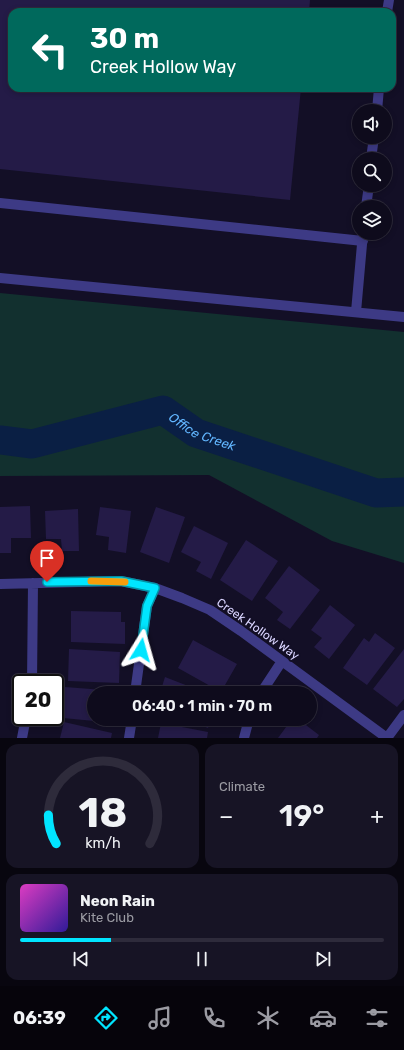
<!DOCTYPE html>
<meta charset="utf-8">
<style>
:root{--surface:#0e0b1c;--page:#171425;--text:#f1f3f6;--muted:#9b9ba3;--line:#2e2b3b;--accent:#00e5ff}
body{margin:0;font-family:Rubik,sans-serif;background:var(--page);color:var(--text);height:100vh;display:flex;flex-direction:column;font-size:15px;white-space:nowrap}
*{box-sizing:border-box;margin:0}
p{font-size:13px;color:var(--muted)}
.icon{flex:none;width:22px;height:22px;fill:none;stroke:currentColor;stroke-width:2;stroke-linecap:round;stroke-linejoin:round}
.map{position:relative;height:738px;overflow:hidden}
.drawer{display:flex;flex-direction:column;gap:6px;padding:6px;background:#08060f;flex:1}
.drawer>*{flex:none}
.hud{position:absolute;left:8px;top:8px;width:388px;height:84px;border-radius:12px;box-shadow:0 2px 6px #0003,0 0 0 1px var(--line);background:#00695c;color:#fff;overflow:hidden}
.buttons{position:absolute;left:352px;top:104px;display:grid;gap:8px}
.buttons a{display:grid;place-items:center;width:40px;height:40px;border-radius:50%;background:var(--surface);box-shadow:0 2px 6px #0003,0 0 0 1px var(--line);font-size:20px}
.speed{position:absolute;left:12px;top:674px;display:flex;gap:8px;font-size:20px;font-weight:700;text-align:center}
.speed>*{display:grid;place-content:center;width:52px;height:52px;border-radius:50%;background:var(--surface);box-shadow:0 2px 6px #0003,0 0 0 1px var(--line);line-height:1}
.speed .limit{border:2px solid #111;border-radius:6px;background:#fff;color:#111}
.pin{position:absolute;display:grid;place-items:center;width:34px;height:34px;color:#fff;margin:-41px -17px;border-radius:50% 50% 50% 0;rotate:-45deg;box-shadow:0 0 4px #0007}
.pin .icon{rotate:45deg}
.me{position:absolute;width:44px;margin:-22px;rotate:8deg;stroke-linejoin:round;filter:drop-shadow(0 0 3px #0008)}
.turn{display:flex;align-items:center;gap:14px;height:84px;padding:0 16px;font-size:18px}
.turn .icon{width:52px;height:52px;stroke-width:2.5}
.turn b{display:block;font-size:28px;line-height:34px}
.big{font-size:30px;font-weight:600;line-height:1.1}
.drawer .widget{flex:1;display:flex;flex-direction:column;justify-content:center;gap:6px;min-width:0;padding:0 14px;border-radius:12px;background:var(--page)}
.drawer .dial{align-items:center;gap:0}
.dial svg{height:104px;overflow:visible;fill:none;stroke:var(--line);stroke-width:7;stroke-linecap:round;text-anchor:middle}
.dial text{fill:var(--text);stroke:none}
.song{display:flex;align-items:center;gap:12px}
.cover{width:48px;height:48px;border-radius:6px;background:linear-gradient(135deg,hsl(310 70% 55%),hsl(250 70% 35%))}
.played{height:4px;border-radius:2px;background:linear-gradient(90deg,var(--accent) 25%,var(--line) 25%)}
.keys{display:flex;justify-content:space-around;direction:ltr}
.heat{display:flex;justify-content:space-between;align-items:center;font-size:22px;direction:ltr}
.drawer .tiles{flex:1;display:grid;gap:6px;grid-template-columns:1fr 1fr}
.widget:last-child{grid-column:span 2}
.trip{position:absolute;left:87px;top:686px;width:230px;height:40px;border-radius:20px;background:var(--surface);box-shadow:0 2px 6px #0003,0 0 0 1px var(--line);font-weight:600;line-height:40px;text-align:center}
.dock{display:flex;height:64px;justify-content:space-around;align-items:center;background:#06040b;color:var(--muted)}
.dock .icon{width:28px;height:28px}
.dock .active{color:var(--accent)}
.dock b{font-size:18px;color:var(--text)}
.map>svg:first-child{display:block}
.green{fill:#12302f}
.lines{fill:none;stroke-linecap:round;stroke-linejoin:round}
.river{stroke:#0a1f44;stroke-width:29}
.building{fill:#241b47}
.minor{stroke:#3d3a85;stroke-width:10}
.route-casing{stroke:#0095a6;stroke-width:10}
.route{stroke:#00e5ff;stroke-width:7}
.slow{stroke:#f59e0b;stroke-width:7}
.labels{text-anchor:middle;stroke-width:4;stroke-linejoin:round;paint-order:stroke}
.street-label{font-size:12px;fill:#d9d4ff;stroke:#130f26}
.water-label{font-size:13px;font-style:italic;fill:#62b6ff;stroke:#130f26}
</style>
<div class="map">
<svg width="404" height="738" viewBox="0 0 404 738">
<rect width="100%" height="100%" fill="#130f26"/>
<path class="green" d="M0 293 404 332V563L332 541 209 475 0 476Z"/>
<g class="lines">
<path class="river" id="s1" d="M0 440 32 444 163 410 196 433 376 493 404 492"/>
</g>
<path class="building" d="M0 0H310L309 12H12V88H301L290 200 0 169Z
M30 506 31 538H11V553H0V507Z
M100 507 131 511 126 553 108 550 109 537 96 535Z
M156 507 185 517 169 563 140 552Z
M78 509 79 551H62L61 539H46L45 511Z
M194 526 228 543 211 579 196 571 201 562 181 552Z
M246 540 278 561 252 601 220 580Z
M289 566 320 590 290 629 277 620 283 612 265 598Z
M330 605 355 625 329 659 314 647 322 638 311 630Z
M71 611 121 612V622H125V644L71 642Z
M375 633 395 648 367 685 343 668 364 638 369 642Z
M193 640 237 664 221 692 178 668Z
M69 649 120 652 119 683 68 681Z
M404 649V699L397 707 373 689Z
M165 677 206 693H160Z
M65 687 117 691V693H94V719H115V723L63 718Z
M184 719H211L208 728Z
M292 719H298L319 735 317 738H278Z
M64 722 112 733 111 738H60Z
M161 723 208 732 207 738H158Z"/>
<g class="lines">
<path class="minor" d="M387 12 389 0
M377 111 379 88
M371 159 374 137
M0 203 363 241
M366 207 369 185
M0 278 404 317
M356 312 363 233
M0 584 121 581 155 588 182 598 210 610 241 631 387 738 404 715
M32 683 33 583
M135 693 147 606 155 588
M261 693 282 661
M22 738 26 717
M129 738 132 719
M244 738 249 719"/>
</g>
<g class="lines">
<g class="route-casing">
<path id="route" d="M47 582 121 581 155 588 147 606 141 650"/>
</g>
<use href="#route" class="route"/>
<path class="slow" d="M91 581 125 582"/>
</g>
<g class="labels">
<g class="street-label">
<text transform="translate(258 629) rotate(35)" y="4">Creek Hollow Way</text>
</g>
<g class="water-label">
<text dy="5" stroke="none"><textPath href="#s1" startOffset="213">Office Creek</textPath></text>
</g>
</g>
</svg>
<div class="buttons">
<a><svg class="icon" aria-label="sound" viewBox="0 0 24 24"><path d="M4 9h4l5-4v14l-5-4H4zM17 9q2 3 0 6"/></svg></a>
<a><svg class="icon" aria-label="search" viewBox="0 0 24 24"><circle cx="10" cy="10" r="6"/><path d="M15 15l6 6"/></svg></a>
<a><svg class="icon" aria-label="layers" viewBox="0 0 24 24"><path d="M12 4l9 5-9 5-9-5zM3 14l9 5 9-5"/></svg></a>
</div>
<div class="speed"><div class="limit">20</div></div>
<div class="pin" style="left:47px;top:582px;background:#d93025"><svg class="icon" aria-label="arrive" viewBox="0 0 24 24"><path d="M6 21V4h12l-3 4 3 4H6"/></svg></div>
<svg class="me" style="left:141px;top:650px" viewBox="-20 -20 40 40"><path d="M0-17L14 15 0 8-14 15z" fill="#00e5ff" stroke="#fff" stroke-width="4"/></svg>
<div class="trip">06:40 · 1 min · 70 m</div>
<div class="hud">
<div class="turn"><svg class="icon" aria-label="left" viewBox="0 0 24 24"><path d="M17 20v-9H6M10 6l-5 5 5 5"/></svg><div><b>30 m</b>Creek Hollow Way</div></div>
</div>
</div>
<section class="drawer">
<div class="tiles">
<div class="widget dial"><svg viewBox="0 0 100 80">
<path d="M14 69A42 42 0 1 1 86 69"/>
<path d="M14 69A42 42 0 0 1 8 47" stroke="#00e5ff"/>
<text x="50" y="56" font-size="32" font-weight="700">18</text>
<text x="50" y="72" font-size="11">km/h</text>
</svg></div>
<div class="widget"><p>Climate</p>
<div class="heat"><a>−</a><b class="big">19°</b><a>+</a></div>
</div>
<div class="widget">
<div class="song"><i class="cover"></i><div><b>Neon Rain</b><p>Kite Club</p></div></div>
<div class="played"></div>
<div class="keys"><svg class="icon" aria-label="previous" viewBox="0 0 24 24"><path d="M18 5L8 12l10 7zM5 5v14"/></svg><svg class="icon" aria-label="pause" viewBox="0 0 24 24"><path d="M8 5v14M16 5v14"/></svg><svg class="icon" aria-label="next" viewBox="0 0 24 24"><path d="M6 5l10 7-10 7zM19 5v14"/></svg></div>
</div>
</div>
</section>
<nav class="dock">
<b>06:39</b>
<svg class="icon active" aria-label="directions" viewBox="0 0 24 24"><path d="M12 3l9 9-9 9-9-9zM9 14v-3h6M13 9l2 2-2 2"/></svg>
<svg class="icon" aria-label="music" viewBox="0 0 24 24"><path d="M9 18V5l10-2v13"/><circle cx="6" cy="18" r="3"/><circle cx="16" cy="16" r="3"/></svg>
<svg class="icon" aria-label="phone" viewBox="0 0 24 24"><path d="M5 4h4l2 5-3 2q2 4 5 5l2-3 5 2v4C11 20 4 13 5 4z"/></svg>
<svg class="icon" aria-label="climate" viewBox="0 0 24 24"><path d="M12 3v18M4 7l16 10M4 17L20 7"/></svg>
<svg class="icon" aria-label="car" viewBox="0 0 24 24"><path d="M5 17H2v-5l4-1 3-4h7l3 4 3 1v5h-3M9 17h6M6 11h13"/><circle cx="7" cy="17" r="2"/><circle cx="17" cy="17" r="2"/></svg>
<svg class="icon" aria-label="filters" viewBox="0 0 24 24"><path d="M4 7h16M4 17h16"/><circle cx="9" cy="7" r="2"/><circle cx="15" cy="17" r="2"/></svg>
</nav>
